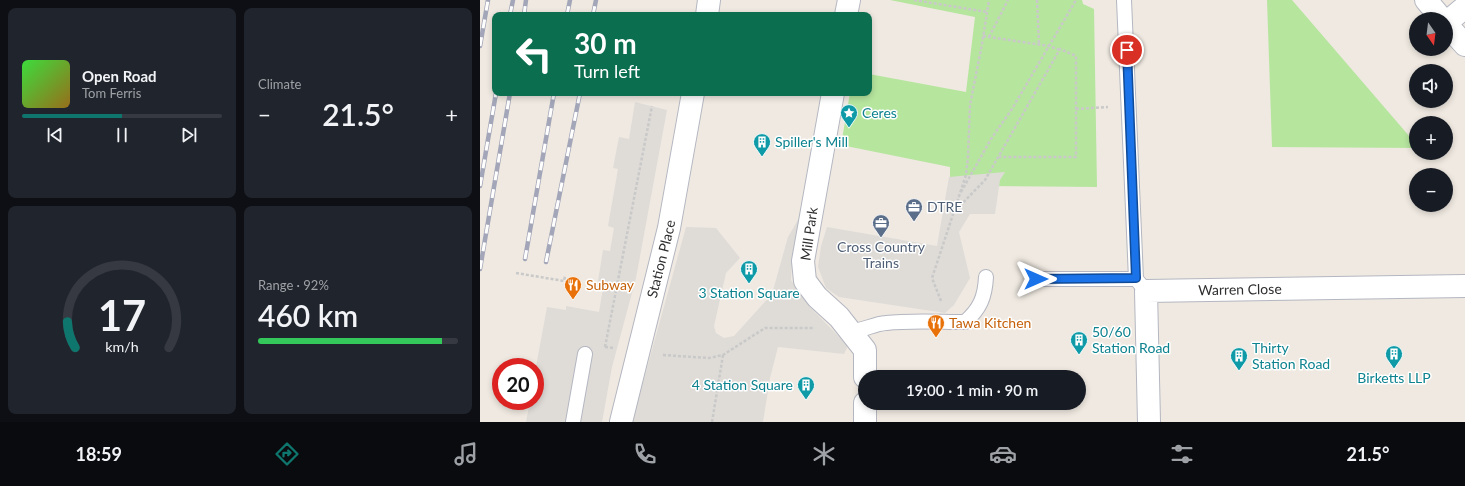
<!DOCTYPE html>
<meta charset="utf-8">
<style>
:root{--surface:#171b24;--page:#20242c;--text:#f1f3f6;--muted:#9ea1a6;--line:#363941;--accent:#0f766e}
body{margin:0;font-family:Lato,sans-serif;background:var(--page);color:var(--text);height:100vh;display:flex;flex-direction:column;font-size:15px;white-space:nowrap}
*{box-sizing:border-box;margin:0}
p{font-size:13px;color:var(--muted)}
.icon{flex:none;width:22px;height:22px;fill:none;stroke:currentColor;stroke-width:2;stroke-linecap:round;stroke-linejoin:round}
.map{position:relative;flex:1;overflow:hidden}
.drawer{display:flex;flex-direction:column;gap:8px;padding:8px;background:#0d0f14;width:480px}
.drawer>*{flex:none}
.guide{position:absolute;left:12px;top:12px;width:380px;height:84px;border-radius:8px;box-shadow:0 2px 6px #0003;background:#0b6e4f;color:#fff;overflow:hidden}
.needle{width:26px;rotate:166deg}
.controls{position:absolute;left:929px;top:12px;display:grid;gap:8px}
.controls a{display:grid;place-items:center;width:44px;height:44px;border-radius:50%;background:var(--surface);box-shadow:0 2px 6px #0003;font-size:20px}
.speed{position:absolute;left:12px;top:358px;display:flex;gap:8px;font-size:20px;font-weight:700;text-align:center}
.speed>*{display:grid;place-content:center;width:52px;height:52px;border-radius:50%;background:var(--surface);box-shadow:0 2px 6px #0003;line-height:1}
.speed .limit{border:6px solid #d22;background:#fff;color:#111}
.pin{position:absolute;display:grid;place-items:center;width:34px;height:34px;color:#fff;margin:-17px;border:2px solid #fff;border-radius:50%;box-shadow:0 1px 4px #0007}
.me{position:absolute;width:44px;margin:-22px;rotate:90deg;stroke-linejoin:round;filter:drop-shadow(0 0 3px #0008)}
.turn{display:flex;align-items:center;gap:14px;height:84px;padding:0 16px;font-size:18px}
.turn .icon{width:52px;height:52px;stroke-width:2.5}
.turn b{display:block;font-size:28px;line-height:34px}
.big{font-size:30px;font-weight:600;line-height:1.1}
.drawer .widget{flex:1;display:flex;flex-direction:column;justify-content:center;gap:6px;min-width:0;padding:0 14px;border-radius:8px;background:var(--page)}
.drawer .dial{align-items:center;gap:0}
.dial svg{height:104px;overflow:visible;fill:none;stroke:var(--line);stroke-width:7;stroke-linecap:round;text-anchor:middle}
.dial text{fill:var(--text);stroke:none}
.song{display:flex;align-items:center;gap:12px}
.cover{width:48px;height:48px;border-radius:6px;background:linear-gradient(135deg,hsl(120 70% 55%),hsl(40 70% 35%))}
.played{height:4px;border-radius:2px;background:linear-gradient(90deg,var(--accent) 50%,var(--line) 50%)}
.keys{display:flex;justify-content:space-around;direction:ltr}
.heat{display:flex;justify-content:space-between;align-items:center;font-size:22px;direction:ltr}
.charge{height:6px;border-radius:3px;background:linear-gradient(90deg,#34c759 92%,var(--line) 0)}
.drawer .tiles{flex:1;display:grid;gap:8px;grid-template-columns:repeat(2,1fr)}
.trip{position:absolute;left:378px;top:370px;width:228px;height:40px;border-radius:20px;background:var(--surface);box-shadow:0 2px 6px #0003;font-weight:600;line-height:40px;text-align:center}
.menu{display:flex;height:64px;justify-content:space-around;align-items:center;background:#090b0e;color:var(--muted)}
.menu .icon{width:28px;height:28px}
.menu .active{color:var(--accent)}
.menu b{font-size:18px;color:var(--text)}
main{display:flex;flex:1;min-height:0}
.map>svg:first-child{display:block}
.green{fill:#b6e59e}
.plaza{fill:#dfdcd8}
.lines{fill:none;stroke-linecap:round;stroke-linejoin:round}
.lane-casing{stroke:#b4b7c1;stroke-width:16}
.street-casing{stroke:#b4b7c1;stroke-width:24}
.path{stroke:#c9c9c9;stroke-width:2.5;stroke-dasharray:3 2;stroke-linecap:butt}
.lane{stroke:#fff;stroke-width:14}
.street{stroke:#fff;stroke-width:22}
.rail-casing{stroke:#a3a6b8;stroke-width:4.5}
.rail{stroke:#fff;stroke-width:3;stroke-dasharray:9;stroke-linecap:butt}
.route-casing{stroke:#114b97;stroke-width:10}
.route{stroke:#1a73e8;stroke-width:7}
.labels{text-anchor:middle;stroke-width:3;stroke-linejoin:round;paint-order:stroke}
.culture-label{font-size:14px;fill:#0d838f;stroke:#fff;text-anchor:start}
.service-label{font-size:14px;fill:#4e5e75;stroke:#fff;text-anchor:start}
.street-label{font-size:14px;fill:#2e2e2e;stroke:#fff}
.food-label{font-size:14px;fill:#c56008;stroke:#fff;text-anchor:start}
</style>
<main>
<section class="drawer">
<div class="tiles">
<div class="widget">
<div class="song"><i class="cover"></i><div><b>Open Road</b><p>Tom Ferris</p></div></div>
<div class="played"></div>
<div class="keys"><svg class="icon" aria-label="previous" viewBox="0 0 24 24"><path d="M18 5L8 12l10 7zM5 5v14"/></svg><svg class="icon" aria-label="pause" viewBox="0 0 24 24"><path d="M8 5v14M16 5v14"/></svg><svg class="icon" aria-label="next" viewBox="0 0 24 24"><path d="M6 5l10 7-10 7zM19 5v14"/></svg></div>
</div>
<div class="widget"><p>Climate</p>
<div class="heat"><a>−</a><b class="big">21.5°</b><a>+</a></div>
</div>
<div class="widget dial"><svg viewBox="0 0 100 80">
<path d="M14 69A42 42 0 1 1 86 69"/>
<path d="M14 69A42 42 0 0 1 8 49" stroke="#0f766e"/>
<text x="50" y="56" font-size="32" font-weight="700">17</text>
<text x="50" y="72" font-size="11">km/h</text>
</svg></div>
<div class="widget"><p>Range · 92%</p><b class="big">460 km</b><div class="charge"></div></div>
</div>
</section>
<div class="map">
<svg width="985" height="422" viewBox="0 0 985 422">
<rect width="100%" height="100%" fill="#efe9e1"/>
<path class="green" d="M410 0H602L603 4 614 9 617 187 511 186 470 181V167L361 145 370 93H389V74L486 92 495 17Z
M787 0H812L936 144V148L792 147Z"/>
<path class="plaza" d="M155 102 187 110 156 278 132 367 122 422H46L50 401H55V372L67 307 86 310V306L119 312 123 288 117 287 123 250 130 251 134 228 128 226 138 169 133 168 139 137 149 139Z
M525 172 520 180 515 214H490L479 232 490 278 474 305 465 313 359 297 346 288 338 267 341 246 347 227 457 246 469 177Z
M319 218 312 259 311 280 329 306 368 346 364 354 298 347 290 378 283 422H152L206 227 236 228 260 258 246 273 234 326 236 333 244 338 254 336 292 294 308 237Z"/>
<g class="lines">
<g class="lane-casing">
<path id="lane" d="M644 0 656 279 666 291
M556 279H656
M370 331C383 331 393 324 406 323 431 320 460 322 485 322 500 309 505 297 506 277
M93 422 105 354"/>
</g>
<g class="street-casing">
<g id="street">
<path d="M946 0 962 19"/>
<path d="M227 15 229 0"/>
<path d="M366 15 369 0"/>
<path d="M966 23 985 7"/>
<path d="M966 24 985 45"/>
<path d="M353 93 323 261 325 281 337 297 359 317 385 350V377"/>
<path id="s1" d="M141 422 189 228 213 93"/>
<path d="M385 422V403"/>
<path id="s2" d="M669 422 666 291 985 286"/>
</g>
</g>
<path class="path" d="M434 0 507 12
M557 0 559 45
M503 36 569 46 580 50
M509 37 528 0
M596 109 628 107
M481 192 511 139 532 109 596 0
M473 213 505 180 580 49 596 56V157H519
M36 273 84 281 85 276
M461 301 452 278 486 175 488 157 490 105 502 44 509 0
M125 347 172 106
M125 347 134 348
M183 355 229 358 243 355 285 328H334
M232 422 243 355"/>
<use href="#lane" class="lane"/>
<use href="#street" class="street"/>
<g class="rail-casing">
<path id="rail" d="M30 15 33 0
M44 15 46 0
M87 15 90 0
M113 15 116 0
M0 46 8 0
M0 186 16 93
M45 259 74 93
M66 262 100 93
M0 269 30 93"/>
</g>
<use href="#rail" class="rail"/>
</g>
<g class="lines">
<g class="route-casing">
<path id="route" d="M556 279 656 278 647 50"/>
</g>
<use href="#route" class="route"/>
</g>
<defs>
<g id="sight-pin" transform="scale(0.9)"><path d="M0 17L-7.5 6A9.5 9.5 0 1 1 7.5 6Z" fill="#0f9aa8" stroke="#fff"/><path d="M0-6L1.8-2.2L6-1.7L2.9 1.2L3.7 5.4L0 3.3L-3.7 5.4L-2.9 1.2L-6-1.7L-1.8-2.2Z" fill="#fff"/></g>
<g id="building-pin" transform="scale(0.9)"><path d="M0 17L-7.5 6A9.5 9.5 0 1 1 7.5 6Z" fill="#0f9aa8" stroke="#fff"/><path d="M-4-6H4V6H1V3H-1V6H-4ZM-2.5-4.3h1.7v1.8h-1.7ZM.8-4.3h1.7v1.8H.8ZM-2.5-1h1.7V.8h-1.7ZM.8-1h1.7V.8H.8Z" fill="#fff"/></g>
<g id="office-pin" transform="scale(0.9)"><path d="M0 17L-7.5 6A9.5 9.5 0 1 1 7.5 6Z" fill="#5c6f8a" stroke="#fff"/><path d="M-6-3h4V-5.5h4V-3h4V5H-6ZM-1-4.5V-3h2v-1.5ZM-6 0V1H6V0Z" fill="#fff"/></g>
<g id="restaurant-pin" transform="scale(0.9)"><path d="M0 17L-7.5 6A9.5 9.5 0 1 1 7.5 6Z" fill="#e8710a" stroke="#fff"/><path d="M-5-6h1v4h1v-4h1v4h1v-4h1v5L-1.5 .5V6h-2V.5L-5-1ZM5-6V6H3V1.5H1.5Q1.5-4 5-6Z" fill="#fff"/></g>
</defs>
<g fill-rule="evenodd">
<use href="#sight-pin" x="369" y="113"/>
<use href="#building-pin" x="282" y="142"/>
<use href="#office-pin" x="434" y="207"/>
<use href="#office-pin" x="401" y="223"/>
<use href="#building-pin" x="269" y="269"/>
<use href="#restaurant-pin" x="93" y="285"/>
<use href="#restaurant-pin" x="456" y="323"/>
<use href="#building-pin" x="599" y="340"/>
<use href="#building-pin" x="914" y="354"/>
<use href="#building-pin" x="759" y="356"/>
<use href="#building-pin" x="326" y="385"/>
</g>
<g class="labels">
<g class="culture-label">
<text x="382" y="118">Ceres</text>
<text x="295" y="147">Spiller's Mill</text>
<text x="269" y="298" text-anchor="middle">3 Station Square</text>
<text x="612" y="337">50/60<tspan x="612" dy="16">Station Road</tspan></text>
<text x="772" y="353">Thirty<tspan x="772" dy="16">Station Road</tspan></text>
<text x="914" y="383" text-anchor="middle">Birketts LLP</text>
<text x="313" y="390" text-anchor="end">4 Station Square</text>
</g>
<g class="service-label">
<text x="447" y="212">DTRE</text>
<text x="401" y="252" text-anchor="middle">Cross Country<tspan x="401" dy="16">Trains</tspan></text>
</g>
<g class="street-label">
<text transform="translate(329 234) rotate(-82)" y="5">Mill Park</text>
<text dy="5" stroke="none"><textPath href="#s1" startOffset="168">Station Place</textPath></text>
<text dy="5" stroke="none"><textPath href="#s2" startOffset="225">Warren Close</textPath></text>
</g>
<g class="food-label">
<text x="106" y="290">Subway</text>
<text x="469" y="328">Tawa Kitchen</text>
</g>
</g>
</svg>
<div class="controls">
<a><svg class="needle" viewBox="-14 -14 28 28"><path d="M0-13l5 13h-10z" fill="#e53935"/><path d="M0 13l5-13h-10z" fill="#9ea1a6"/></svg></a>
<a><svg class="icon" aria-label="sound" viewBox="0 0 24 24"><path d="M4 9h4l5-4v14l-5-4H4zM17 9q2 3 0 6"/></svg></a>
<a>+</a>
<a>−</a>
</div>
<div class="speed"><div class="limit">20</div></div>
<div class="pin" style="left:647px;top:50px;background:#d93025"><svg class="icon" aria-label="arrive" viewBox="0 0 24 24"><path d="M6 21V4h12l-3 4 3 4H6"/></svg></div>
<svg class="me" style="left:556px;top:279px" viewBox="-20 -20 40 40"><path d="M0-17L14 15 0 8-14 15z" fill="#1a73e8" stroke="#fff" stroke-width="4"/></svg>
<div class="trip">19:00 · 1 min · 90 m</div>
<div class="guide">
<div class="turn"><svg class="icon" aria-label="left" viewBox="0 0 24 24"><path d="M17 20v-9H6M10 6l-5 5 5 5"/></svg><div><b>30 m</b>Turn left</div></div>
</div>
</div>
</main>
<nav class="menu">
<b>18:59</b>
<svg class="icon active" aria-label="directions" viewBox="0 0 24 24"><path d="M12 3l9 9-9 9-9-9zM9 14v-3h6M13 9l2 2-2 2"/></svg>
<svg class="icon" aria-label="music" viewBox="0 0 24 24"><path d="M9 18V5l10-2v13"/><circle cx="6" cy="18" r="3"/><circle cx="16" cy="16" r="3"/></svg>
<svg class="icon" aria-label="phone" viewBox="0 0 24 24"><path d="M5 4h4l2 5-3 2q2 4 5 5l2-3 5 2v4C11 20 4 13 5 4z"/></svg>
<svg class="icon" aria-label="climate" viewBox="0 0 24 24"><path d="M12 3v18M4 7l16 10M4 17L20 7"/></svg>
<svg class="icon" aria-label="car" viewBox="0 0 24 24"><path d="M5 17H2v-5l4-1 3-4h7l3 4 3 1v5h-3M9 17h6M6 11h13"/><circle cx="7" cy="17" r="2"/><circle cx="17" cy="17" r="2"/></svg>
<svg class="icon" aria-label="filters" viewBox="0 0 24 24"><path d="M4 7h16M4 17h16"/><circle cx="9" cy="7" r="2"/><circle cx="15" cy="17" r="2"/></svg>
<b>21.5°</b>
</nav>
